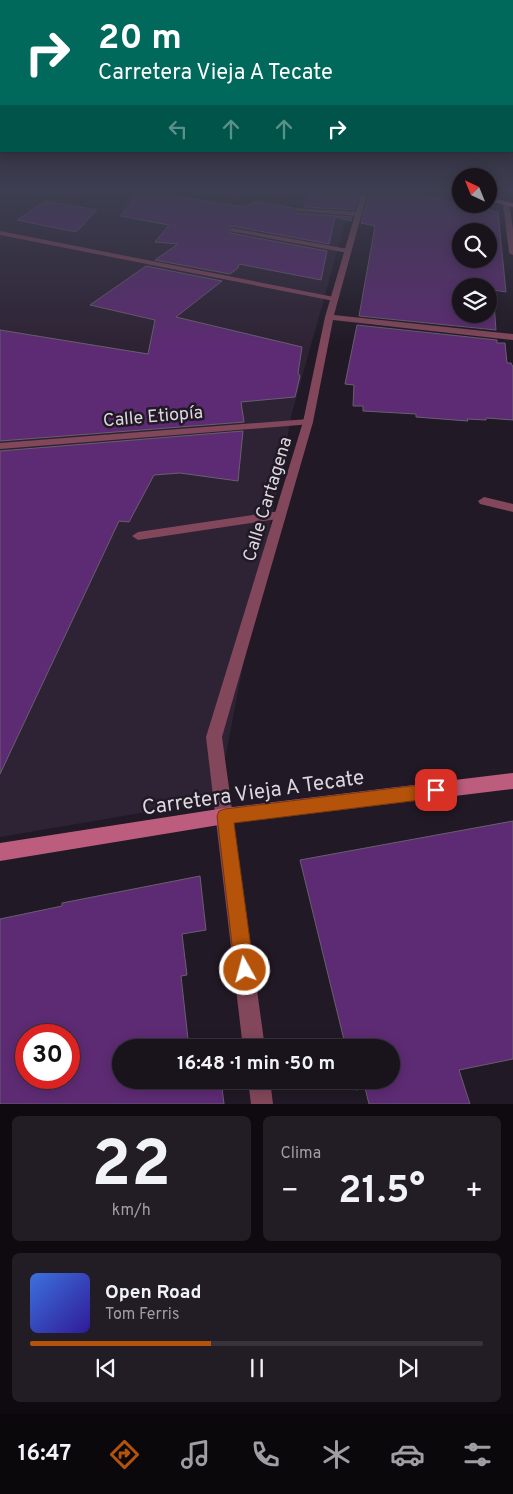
<!DOCTYPE html>
<html lang="es">
<meta charset="utf-8">
<style>
:root{--surface:#19131c;--page:#221c25;--text:#f1f3f6;--muted:#9f9ea3;--line:#37323b;--accent:#b45309}
body{margin:0;font-family:Overpass,sans-serif;background:var(--page);color:var(--text);height:100vh;display:flex;flex-direction:column;font-size:19px;white-space:nowrap}
*{box-sizing:border-box;margin:0}
p{font-size:16px;color:var(--muted)}
.icon{flex:none;width:28px;height:28px;fill:none;stroke:currentColor;stroke-width:2;stroke-linecap:round;stroke-linejoin:round}
.map{position:relative;height:1104px;overflow:hidden}
.panel{display:flex;flex-direction:column;gap:12px;padding:12px;background:#0e0a0f;flex:1}
.panel>*{flex:none}
.top-card{position:absolute;left:0px;top:0px;width:514px;height:152px;box-shadow:0 2px 12px #0003,0 0 0 1px var(--line);background:#00695c;color:#fff;overflow:hidden}
.needle{width:32px;rotate:317deg}
.tools{position:absolute;left:452px;top:168px;display:grid;gap:10px}
.tools a{display:grid;place-items:center;width:45px;height:45px;border-radius:50%;background:var(--surface);box-shadow:0 2px 12px #0003,0 0 0 1px var(--line);font-size:25px}
.speed{position:absolute;left:15px;top:1024px;display:flex;gap:10px;font-size:25px;font-weight:700;text-align:center}
.speed>*{display:grid;place-content:center;width:65px;height:65px;border-radius:50%;background:var(--surface);box-shadow:0 2px 12px #0003,0 0 0 1px var(--line);line-height:1}
.speed .limit{border:8px solid #d22;background:#fff;color:#111}
.pin{position:absolute;display:grid;place-items:center;width:42px;height:42px;color:#fff;margin:-21px;border-radius:10px;box-shadow:0 2px 8px #0006}
.me{position:absolute;width:55px;margin:-28px;rotate:353deg;stroke-linejoin:round;filter:drop-shadow(0 0 4px #0008)}
.turn{display:flex;align-items:center;gap:18px;height:105px;padding:0 15px;font-size:22px}
.turn .icon{width:65px;height:65px;stroke-width:2.5}
.turn b{display:block;font-size:35px;line-height:42px}
.lanes{display:flex;align-items:center;height:48px;padding:0 15px;background:#0003;justify-content:center;gap:25px;direction:ltr}
.lanes .off{opacity:.35}
.big{font-size:38px;font-weight:700;line-height:1.1}
.panel .tile{flex:1;display:flex;flex-direction:column;justify-content:center;gap:8px;min-width:0;padding:0 18px;border-radius:8px;background:var(--page)}
.panel .dial{align-items:center;gap:0}
.dial b{font-size:65px;line-height:1}
.song{display:flex;align-items:center;gap:15px}
.cover{width:60px;height:60px;border-radius:8px;background:linear-gradient(135deg,hsl(220 70% 55%),hsl(250 70% 35%))}
.played{height:5px;border-radius:2px;background:linear-gradient(90deg,var(--accent) 40%,var(--line) 40%)}
.keys{display:flex;justify-content:space-around;direction:ltr}
.heat{display:flex;justify-content:space-between;align-items:center;font-size:28px;direction:ltr}
.panel .tiles{flex:1;display:grid;gap:12px;grid-template-columns:1fr 1fr}
.tile:last-child{grid-column:span 2}
.trip{position:absolute;left:112px;top:1039px;width:288px;height:50px;border-radius:25px;background:var(--surface);box-shadow:0 2px 12px #0003,0 0 0 1px var(--line);font-weight:700;line-height:50px;text-align:center}
.menu{display:flex;height:80px;justify-content:space-around;align-items:center;background:#0a080b;color:var(--muted)}
.menu .icon{width:35px;height:35px}
.menu .on{color:var(--accent)}
.menu b{font-size:22px;color:var(--text)}
.map>svg:first-child{display:block}
.built{fill:#2e2334}
.building{fill:#5d2b73;stroke:#695f6e;fill-rule:evenodd}
.lines{fill:none;stroke-linecap:round;stroke-linejoin:round}
.lane{fill:#82475a;fill-rule:evenodd}
.street{fill:#82475a;fill-rule:evenodd}
.secondary{fill:#bc5d7d;fill-rule:evenodd}
.primary{fill:#e86d98;fill-rule:evenodd}
.route{fill:#b45309;stroke:#753606}
.labels{text-anchor:middle;stroke-width:5;stroke-linejoin:round;paint-order:stroke}
.street-label{font-size:18px;fill:#dcd7df;stroke:#211925}
.near-street-label{font-size:21px;fill:#dcd7df;stroke:#211925}
</style>
<div class="map">
<svg width="513" height="1104" viewBox="0 0 513 1104">
<rect width="100%" height="100%" fill="#211925"/>
<path class="built" d="M0 191H354L292 413 217 800 0 837Z"/>
<path class="building" d="M141 191 245 207 256 201 293 208V211L297 213 352 217 351 221 335 217 329 244 232 226 228 229 230 233 327 251 321 280 239 264 238 268 230 274 155 260 178 244 155 242 169 225 120 216Z
M310 191H360L354 210 304 207Z
M370 191 413 193 498 212 506 292 493 290 496 330 359 316 375 226 361 223ZM461 231H489V259H461ZM461 286H489V314H461Z
M45 201 97 210 76 232 17 220Z
M146 266 222 281 176 317 302 347 298 373 300 376 295 397 241 402 244 422 0 441V330L148 354 155 320 90 305Z
M357 325 497 340V343H505L507 363H511L513 367V420L486 418V420L467 419 468 421 416 417V414L363 411V406H353L354 385 345 384Z
M243 431 238 481 180 473 154 475 129 522 119 521 0 774V451Z
M513 821V1059L459 1070 470 1104H369L365 1088 356 1090 354 1080H391V1048H346L300 860Z
M200 876 206 930 182 934 187 975 181 976 189 1048H121V1080H221L224 1104H0V919L62 906V903ZM26 1035H69V1078H26Z"/>
<g class="lines">
<path class="lane" d="M200 191 213 193 210 195Z
M238 191H245L238 196H234V194Z
M295 208 358 212 361 214 358 216 297 211 294 209Z
M232 228 348 249 352 251 348 253 230 231V229Z
M0 231 334 297 338 299 334 301 0 235Z
M308 419 313 422 312 424 0 449V443Z
M484 497 513 504V512L480 504 478 501Z
M280 511 286 515 284 518 138 540 132 536 138 532Z"/>
<path class="street" d="M362 191H368L334 315 513 334V340L333 320 313 422 222 737 265 1048H243L206 737 303 422 325 317Z
M506 201 509 203 513 229V255L509 253 503 203Z
M248 1080H270L273 1104H251Z"/>
<path class="secondary" d="M513 773V789L225 824 0 861V843L225 808Z"/>
<path class="primary" d="M448 191H461V195L449 192Z
M489 197 513 203V207L489 201Z"/>
</g>
<linearGradient id="sky" x2="0" y2="1"><stop stop-color="#120e14"/><stop offset="0.55" stop-color="#3d3e51"/><stop offset="1" stop-color="#3d3e51" stop-opacity="0"/></linearGradient>
<rect width="513" height="346" fill="url(#sky)"/>
<path class="route" d="M436 783 442 785 444 790 442 796 436 798 234 823 254 970 251 977 245 980 238 977 235 970 217 816 219 811 225 809Z"/>
<g class="labels">
<g class="street-label">
<text transform="translate(153 416) rotate(-5)" y="6">Calle Etiopía</text>
<text transform="translate(267 499) rotate(-73)" y="6">Calle Cartagena</text>
</g>
<g class="near-street-label">
<text transform="translate(253 792) rotate(-8)" y="7">Carretera Vieja A Tecate</text>
</g>
</g>
</svg>
<div class="tools">
<a><svg class="needle" viewBox="-14 -14 28 28"><path d="M0-13l5 13h-10z" fill="#e53935"/><path d="M0 13l5-13h-10z" fill="#9f9ea3"/></svg></a>
<a><svg class="icon" aria-label="search" viewBox="0 0 24 24"><circle cx="10" cy="10" r="6"/><path d="M15 15l6 6"/></svg></a>
<a><svg class="icon" aria-label="layers" viewBox="0 0 24 24"><path d="M12 4l9 5-9 5-9-5zM3 14l9 5 9-5"/></svg></a>
</div>
<div class="speed"><div class="limit">30</div></div>
<div class="pin" style="left:436px;top:790px;background:#d93025"><svg class="icon" aria-label="arrive" viewBox="0 0 24 24"><path d="M6 21V4h12l-3 4 3 4H6"/></svg></div>
<svg class="me" style="left:245px;top:970px" viewBox="-20 -20 40 40"><circle r="17" fill="#b45309" stroke="#fff" stroke-width="3"/><path d="M0-11L8 9 0 5-8 9z" fill="#fff"/></svg>
<div class="trip">16:48 · 1 min · 50 m</div>
<div class="top-card">
<div class="turn"><svg class="icon" aria-label="right" viewBox="0 0 24 24"><path d="M7 20v-9h11M14 6l5 5-5 5"/></svg><div><b>20 m</b>Carretera Vieja A Tecate</div></div>
<div class="lanes"><svg class="icon off" aria-label="left" viewBox="0 0 24 24"><path d="M17 20v-9H6M10 6l-5 5 5 5"/></svg><svg class="icon off" aria-label="ahead" viewBox="0 0 24 24"><path d="M12 20V5M6 11l6-6 6 6"/></svg><svg class="icon off" aria-label="ahead" viewBox="0 0 24 24"><path d="M12 20V5M6 11l6-6 6 6"/></svg><svg class="icon" aria-label="right" viewBox="0 0 24 24"><path d="M7 20v-9h11M14 6l5 5-5 5"/></svg></div>
</div>
</div>
<section class="panel">
<div class="tiles">
<div class="tile dial"><b>22</b><p>km/h</p></div>
<div class="tile"><p>Clima</p>
<div class="heat"><a>−</a><b class="big">21.5°</b><a>+</a></div>
</div>
<div class="tile">
<div class="song"><i class="cover"></i><div><b>Open Road</b><p>Tom Ferris</p></div></div>
<div class="played"></div>
<div class="keys"><svg class="icon" aria-label="previous" viewBox="0 0 24 24"><path d="M18 5L8 12l10 7zM5 5v14"/></svg><svg class="icon" aria-label="pause" viewBox="0 0 24 24"><path d="M8 5v14M16 5v14"/></svg><svg class="icon" aria-label="next" viewBox="0 0 24 24"><path d="M6 5l10 7-10 7zM19 5v14"/></svg></div>
</div>
</div>
</section>
<nav class="menu">
<b>16:47</b>
<svg class="icon on" aria-label="directions" viewBox="0 0 24 24"><path d="M12 3l9 9-9 9-9-9zM9 14v-3h6M13 9l2 2-2 2"/></svg>
<svg class="icon" aria-label="music" viewBox="0 0 24 24"><path d="M9 18V5l10-2v13"/><circle cx="6" cy="18" r="3"/><circle cx="16" cy="16" r="3"/></svg>
<svg class="icon" aria-label="phone" viewBox="0 0 24 24"><path d="M5 4h4l2 5-3 2q2 4 5 5l2-3 5 2v4C11 20 4 13 5 4z"/></svg>
<svg class="icon" aria-label="climate" viewBox="0 0 24 24"><path d="M12 3v18M4 7l16 10M4 17L20 7"/></svg>
<svg class="icon" aria-label="car" viewBox="0 0 24 24"><path d="M5 17H2v-5l4-1 3-4h7l3 4 3 1v5h-3M9 17h6M6 11h13"/><circle cx="7" cy="17" r="2"/><circle cx="17" cy="17" r="2"/></svg>
<svg class="icon" aria-label="filters" viewBox="0 0 24 24"><path d="M4 7h16M4 17h16"/><circle cx="9" cy="7" r="2"/><circle cx="15" cy="17" r="2"/></svg>
</nav>
